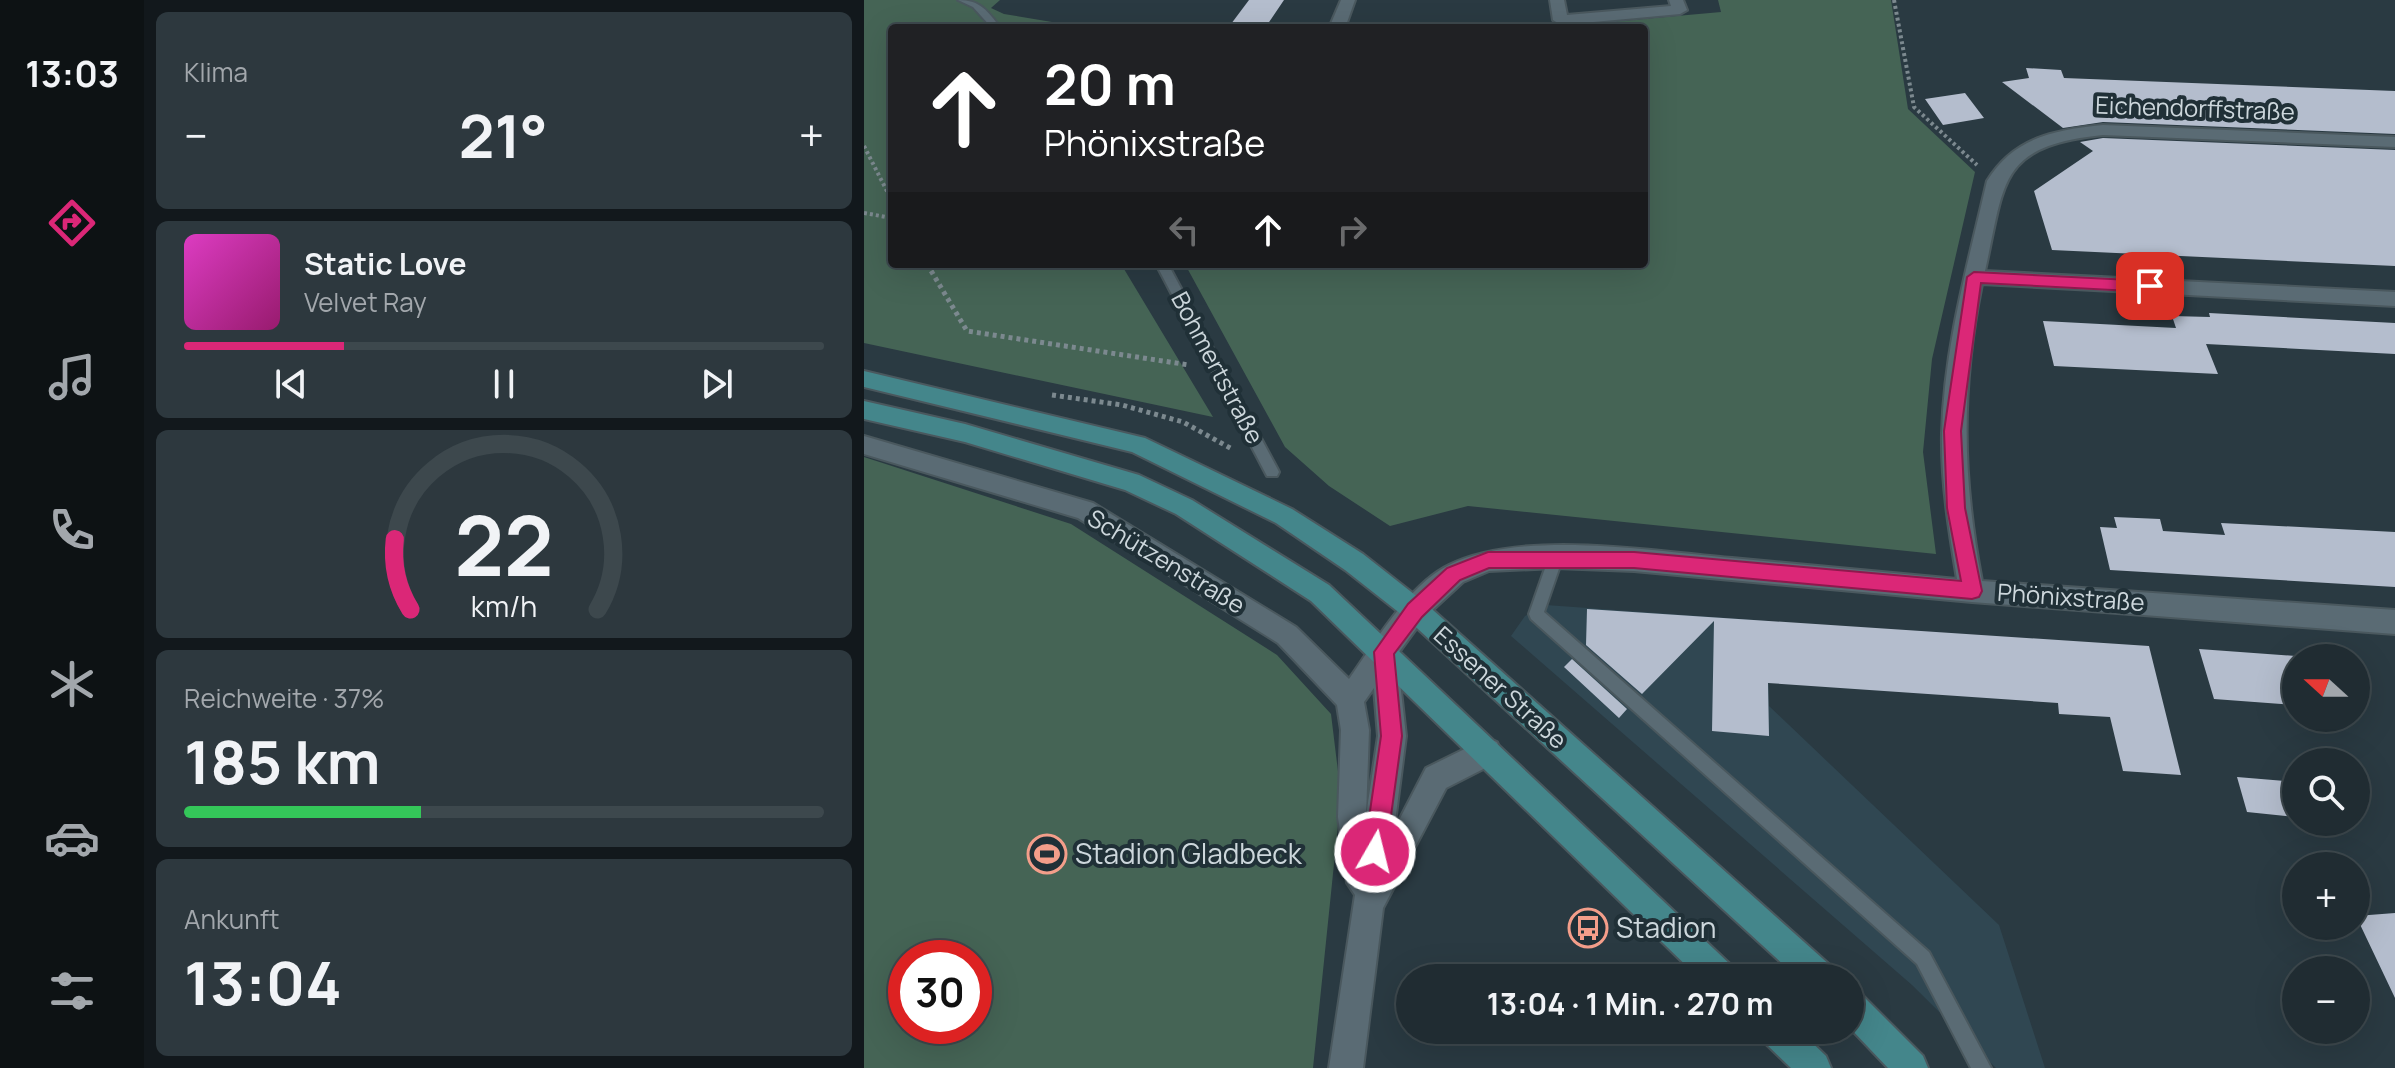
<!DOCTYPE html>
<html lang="de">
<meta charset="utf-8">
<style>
:root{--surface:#202c32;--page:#2d383e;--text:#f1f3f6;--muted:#a2a7ac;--line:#3d484d;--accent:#db2777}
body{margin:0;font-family:Manrope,sans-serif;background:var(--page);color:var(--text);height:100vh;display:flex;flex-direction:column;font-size:30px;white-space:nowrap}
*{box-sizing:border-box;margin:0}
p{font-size:26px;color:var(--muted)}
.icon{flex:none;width:44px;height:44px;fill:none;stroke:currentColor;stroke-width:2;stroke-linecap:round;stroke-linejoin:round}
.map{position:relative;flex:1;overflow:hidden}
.panel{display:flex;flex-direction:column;gap:12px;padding:12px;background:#12181c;width:720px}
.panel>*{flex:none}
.hud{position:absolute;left:24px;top:24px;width:760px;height:244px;border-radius:8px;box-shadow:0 8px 32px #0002,0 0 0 2px var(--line);background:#202124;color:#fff;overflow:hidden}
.needle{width:52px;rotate:291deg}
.controls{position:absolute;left:1418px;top:644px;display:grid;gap:16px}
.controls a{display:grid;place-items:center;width:88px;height:88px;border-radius:50%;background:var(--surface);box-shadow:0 8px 32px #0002,0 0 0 2px var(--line);font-size:40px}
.speed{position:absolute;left:24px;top:940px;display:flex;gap:16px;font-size:40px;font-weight:700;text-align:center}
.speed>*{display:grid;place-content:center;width:104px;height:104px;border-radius:50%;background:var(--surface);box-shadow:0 8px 32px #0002,0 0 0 2px var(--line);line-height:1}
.speed .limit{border:12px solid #d22;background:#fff;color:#111}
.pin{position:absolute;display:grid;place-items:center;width:68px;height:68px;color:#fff;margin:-34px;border-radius:16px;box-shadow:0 4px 12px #0006}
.me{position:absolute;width:88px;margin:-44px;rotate:8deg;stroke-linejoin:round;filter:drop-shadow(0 0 6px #0008)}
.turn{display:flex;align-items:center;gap:28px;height:168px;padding:0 24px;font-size:36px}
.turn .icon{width:104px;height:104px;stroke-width:2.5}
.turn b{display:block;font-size:56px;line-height:68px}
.lanes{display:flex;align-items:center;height:76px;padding:0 24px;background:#0003;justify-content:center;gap:40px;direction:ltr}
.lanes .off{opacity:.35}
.big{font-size:60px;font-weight:700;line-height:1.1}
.panel .widget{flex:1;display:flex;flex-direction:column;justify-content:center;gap:12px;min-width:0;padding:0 28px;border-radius:12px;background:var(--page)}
.panel .dial{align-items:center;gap:0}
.dial svg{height:208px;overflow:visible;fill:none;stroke:var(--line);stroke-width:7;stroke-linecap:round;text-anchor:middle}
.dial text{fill:var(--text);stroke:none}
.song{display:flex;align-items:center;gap:24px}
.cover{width:96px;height:96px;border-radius:12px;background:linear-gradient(135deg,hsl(310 70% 55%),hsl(320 70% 35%))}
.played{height:8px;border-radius:4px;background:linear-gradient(90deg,var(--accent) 25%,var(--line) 25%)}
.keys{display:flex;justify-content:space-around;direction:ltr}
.heat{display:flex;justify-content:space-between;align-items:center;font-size:44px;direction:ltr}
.charge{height:12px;border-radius:6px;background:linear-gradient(90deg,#34c759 37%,var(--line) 0)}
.trip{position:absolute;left:532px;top:964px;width:468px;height:80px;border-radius:40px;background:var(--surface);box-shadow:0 8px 32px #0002,0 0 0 2px var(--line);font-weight:700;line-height:80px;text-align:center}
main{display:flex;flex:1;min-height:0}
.menu{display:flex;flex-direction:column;width:144px;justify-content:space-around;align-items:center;background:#0d1214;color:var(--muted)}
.menu .icon{width:56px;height:56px}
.menu .selected{color:var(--accent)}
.menu b{font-size:36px;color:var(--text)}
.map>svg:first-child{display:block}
.built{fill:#304752}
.green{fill:#456455;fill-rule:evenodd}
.building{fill:#b4bdcd}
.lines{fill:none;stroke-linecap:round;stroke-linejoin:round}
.service-casing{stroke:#4a585e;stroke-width:4}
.minor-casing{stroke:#4a585e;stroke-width:4}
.primary-casing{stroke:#4a585e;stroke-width:4}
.path-far1{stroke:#7c898f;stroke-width:4;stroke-dasharray:3 3;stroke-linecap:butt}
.path{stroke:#7c898f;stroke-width:5;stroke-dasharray:4 4;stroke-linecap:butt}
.service{fill:#5a6b74;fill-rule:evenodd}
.minor{fill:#5a6b74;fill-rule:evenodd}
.primary{fill:#44868b;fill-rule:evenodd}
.route{fill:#db2777;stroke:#8e194d;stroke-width:2}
.labels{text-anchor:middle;stroke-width:8;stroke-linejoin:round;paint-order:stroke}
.street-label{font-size:24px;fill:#cdd7dc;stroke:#203037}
.near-poi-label{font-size:28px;fill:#cdd7dc;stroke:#203037;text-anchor:start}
</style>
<main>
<nav class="menu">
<b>13:03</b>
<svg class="icon selected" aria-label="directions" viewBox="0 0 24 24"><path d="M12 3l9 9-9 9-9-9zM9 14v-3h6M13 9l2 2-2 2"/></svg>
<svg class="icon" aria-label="music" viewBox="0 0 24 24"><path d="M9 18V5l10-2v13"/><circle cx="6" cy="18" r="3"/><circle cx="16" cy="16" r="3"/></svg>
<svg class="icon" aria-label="phone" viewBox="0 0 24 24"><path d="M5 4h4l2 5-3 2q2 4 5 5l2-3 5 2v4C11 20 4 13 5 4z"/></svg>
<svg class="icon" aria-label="climate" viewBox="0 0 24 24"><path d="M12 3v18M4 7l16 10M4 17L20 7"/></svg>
<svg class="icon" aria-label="car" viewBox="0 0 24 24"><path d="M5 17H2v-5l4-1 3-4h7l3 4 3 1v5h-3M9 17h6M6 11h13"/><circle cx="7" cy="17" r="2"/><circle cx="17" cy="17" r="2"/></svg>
<svg class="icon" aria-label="filters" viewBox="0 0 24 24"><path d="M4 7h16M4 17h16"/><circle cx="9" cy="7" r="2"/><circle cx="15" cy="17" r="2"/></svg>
</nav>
<section class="panel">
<div class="widget"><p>Klima</p>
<div class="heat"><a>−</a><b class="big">21°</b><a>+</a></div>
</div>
<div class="widget">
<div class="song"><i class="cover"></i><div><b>Static Love</b><p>Velvet Ray</p></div></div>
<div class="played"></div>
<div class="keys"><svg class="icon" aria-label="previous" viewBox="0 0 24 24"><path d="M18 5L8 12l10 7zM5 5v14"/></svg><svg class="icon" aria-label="pause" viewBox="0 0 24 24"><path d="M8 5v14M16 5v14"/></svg><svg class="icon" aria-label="next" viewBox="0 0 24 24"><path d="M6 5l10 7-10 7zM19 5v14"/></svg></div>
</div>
<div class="widget dial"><svg viewBox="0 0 100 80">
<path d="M14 69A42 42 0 1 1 86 69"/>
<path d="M14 69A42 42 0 0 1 8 42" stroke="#db2777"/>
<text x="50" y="56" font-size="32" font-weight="700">22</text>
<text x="50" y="72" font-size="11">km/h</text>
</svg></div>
<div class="widget"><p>Reichweite · 37%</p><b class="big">185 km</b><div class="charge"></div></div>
<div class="widget"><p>Ankunft</p><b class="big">13:04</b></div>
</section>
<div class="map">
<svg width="1531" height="1068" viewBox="0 0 1531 1068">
<rect width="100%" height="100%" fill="#2a3a42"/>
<path class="built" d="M682 605 904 621 905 706 1135 925 1181 1068H1132L1048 985 647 636 661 616Z"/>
<path class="green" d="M0 0H136L127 8 140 14 224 28H137L131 22 122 28H28V264H257L349 417 0 343Z
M854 0H1027L1044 109 1111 172 1068 359 1059 452 1072 554 604 506 526 526 465 486 421 447 322 266 780 264V28L690 27 857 12Z
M0 457 207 524 413 655 467 714 477 796 449 1068H0ZM42 958H110V1026H42Z"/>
<path class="building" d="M385 0H420L401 28H364Z
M1162 68 1197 70 1200 78 1531 91V134L1239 122 1199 128 1138 82 1165 78Z
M1101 93 1120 118 1079 125 1061 99Z
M1239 138 1531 150V266L1188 250 1170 191 1229 151 1216 142Z
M1345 313 1531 323V354L1342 344 1354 374 1190 366 1179 321 1312 328 1308 316 1346 317Z
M1250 517 1296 519 1299 531 1361 535 1357 523 1531 532V587L1246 570 1236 527 1253 528Z
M723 609 1285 646 1317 775 1259 771 1246 717 1195 714 1194 703 904 683 905 736 848 731 850 621 778 694 722 645Z
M1335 649 1432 656V705L1350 699Z
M708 659 763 709 755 718 700 667Z
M1373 777 1432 782V817L1383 812Z
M1531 913V998L1492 916Z"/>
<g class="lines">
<g class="service-casing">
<path id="service" d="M94 0C117 0 123 11 137 28H128L109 7Z
M292 264H304L413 468 415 472 413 476H403Z
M692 551 697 553 699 557 680 612 1065 952 1127 1068H1107L1053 964 667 619 665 614 685 557 687 553Z"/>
</g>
<g class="minor-casing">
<path id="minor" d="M477 0H491L481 28H465Z
M686 0H700L703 15 807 6 805 0H819L823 10 816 14 697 25 689 20Z
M1239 125 1531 137V147L1239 135C1134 146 1141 181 1121 271L1531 292V306L1118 284C1097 389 1098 476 1118 581L1531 610V634L1108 602 770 571 692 568 625 571 599 582 560 618 533 655 542 736 530 830 562 768 623 738 633 742 637 752 633 762 582 788 519 908 499 1068H465L491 895 483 883 474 817 477 730 473 705 414 643 214 518 0 454V436L229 503 432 627 485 679C510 644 545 584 585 565 657 529 788 551 868 558 943 565 1018 572 1093 579 1085 531 1077 482 1078 433 1080 347 1104 264 1123 181 1150 137 1191 130 1239 125ZM510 688 514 736 502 816 505 730 500 702Z"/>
</g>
<g class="primary-casing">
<path id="primary" d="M0 371 281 438 428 509 499 554 560 602 968 967 973 978H934L542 618 481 570 412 523 268 452 0 387Z
M0 401 101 424 275 475 328 500 465 585 869 967 874 978H835L447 601 312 514 261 490 101 442 0 419Z
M986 989 997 994 1059 1056 1064 1068H1024L986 1028Z
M896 1030H935L962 1056 967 1068H927L900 1042Z"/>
</g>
<path class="path-far1" d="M1030 0 1050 107 1113 165
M0 146 28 201
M0 213 28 218"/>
<path class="path" d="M63 264 103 331 325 365
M188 395 258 405 319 422 368 449"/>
<use href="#service" class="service"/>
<use href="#minor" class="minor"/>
<use href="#primary" class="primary"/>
</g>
<path class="route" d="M1110 272 1286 281 1294 286 1286 292 1117 283 1097 431 1101 508 1118 591 1115 597 1108 599 770 568H625L596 580 558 617 530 654 538 736 522 852 519 860 511 863 503 860 500 852 517 736 510 652 544 604 583 568 624 552H770L1097 581 1083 508 1080 431 1103 277Z"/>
<defs>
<g id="stadium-ring" transform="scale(2)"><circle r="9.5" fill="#203037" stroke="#f49e8a" stroke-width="1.5"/><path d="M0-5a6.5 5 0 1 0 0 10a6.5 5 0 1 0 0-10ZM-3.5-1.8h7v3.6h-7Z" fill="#f49e8a"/></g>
<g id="bus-ring" transform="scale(2)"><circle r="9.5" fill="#203037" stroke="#f49e8a" stroke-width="1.5"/><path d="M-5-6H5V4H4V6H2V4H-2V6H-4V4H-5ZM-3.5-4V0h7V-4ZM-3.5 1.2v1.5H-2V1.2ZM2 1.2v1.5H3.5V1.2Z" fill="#f49e8a"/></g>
</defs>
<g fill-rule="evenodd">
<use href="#stadium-ring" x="183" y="854"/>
<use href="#bus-ring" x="724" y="928"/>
</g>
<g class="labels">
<g class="street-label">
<text transform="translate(1331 109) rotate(2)" y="8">Eichendorffstraße</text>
<text transform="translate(353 368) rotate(62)" y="8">Bohmertstraße</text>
<text transform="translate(302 562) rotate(31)" y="8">Schützenstraße</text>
<text transform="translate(1207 598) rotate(4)" y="8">Phönixstraße</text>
<text transform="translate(636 688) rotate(42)" y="8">Essener Straße</text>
</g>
<g class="near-poi-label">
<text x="211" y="864">Stadion Gladbeck</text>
<text x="752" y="938">Stadion</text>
</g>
</g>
</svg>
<div class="controls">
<a><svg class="needle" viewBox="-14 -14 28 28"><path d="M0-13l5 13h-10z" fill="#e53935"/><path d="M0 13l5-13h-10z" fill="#a2a7ac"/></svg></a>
<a><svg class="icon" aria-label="search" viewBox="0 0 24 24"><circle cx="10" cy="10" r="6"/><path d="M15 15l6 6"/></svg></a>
<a>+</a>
<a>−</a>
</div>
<div class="speed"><div class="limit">30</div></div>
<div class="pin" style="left:1286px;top:286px;background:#d93025"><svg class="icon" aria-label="arrive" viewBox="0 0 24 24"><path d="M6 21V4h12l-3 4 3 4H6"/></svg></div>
<svg class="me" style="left:511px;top:852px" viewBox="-20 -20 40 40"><circle r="17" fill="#db2777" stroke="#fff" stroke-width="3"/><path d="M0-11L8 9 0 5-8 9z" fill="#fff"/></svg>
<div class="trip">13:04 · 1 Min. · 270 m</div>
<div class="hud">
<div class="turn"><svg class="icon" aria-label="ahead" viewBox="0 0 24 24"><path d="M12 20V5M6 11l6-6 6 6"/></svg><div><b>20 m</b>Phönixstraße</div></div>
<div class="lanes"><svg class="icon off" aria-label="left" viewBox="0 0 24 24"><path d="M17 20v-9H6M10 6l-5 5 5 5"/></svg><svg class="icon" aria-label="ahead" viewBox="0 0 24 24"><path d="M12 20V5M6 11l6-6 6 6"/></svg><svg class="icon off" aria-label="right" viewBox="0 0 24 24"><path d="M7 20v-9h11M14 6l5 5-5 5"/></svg></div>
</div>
</div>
</main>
